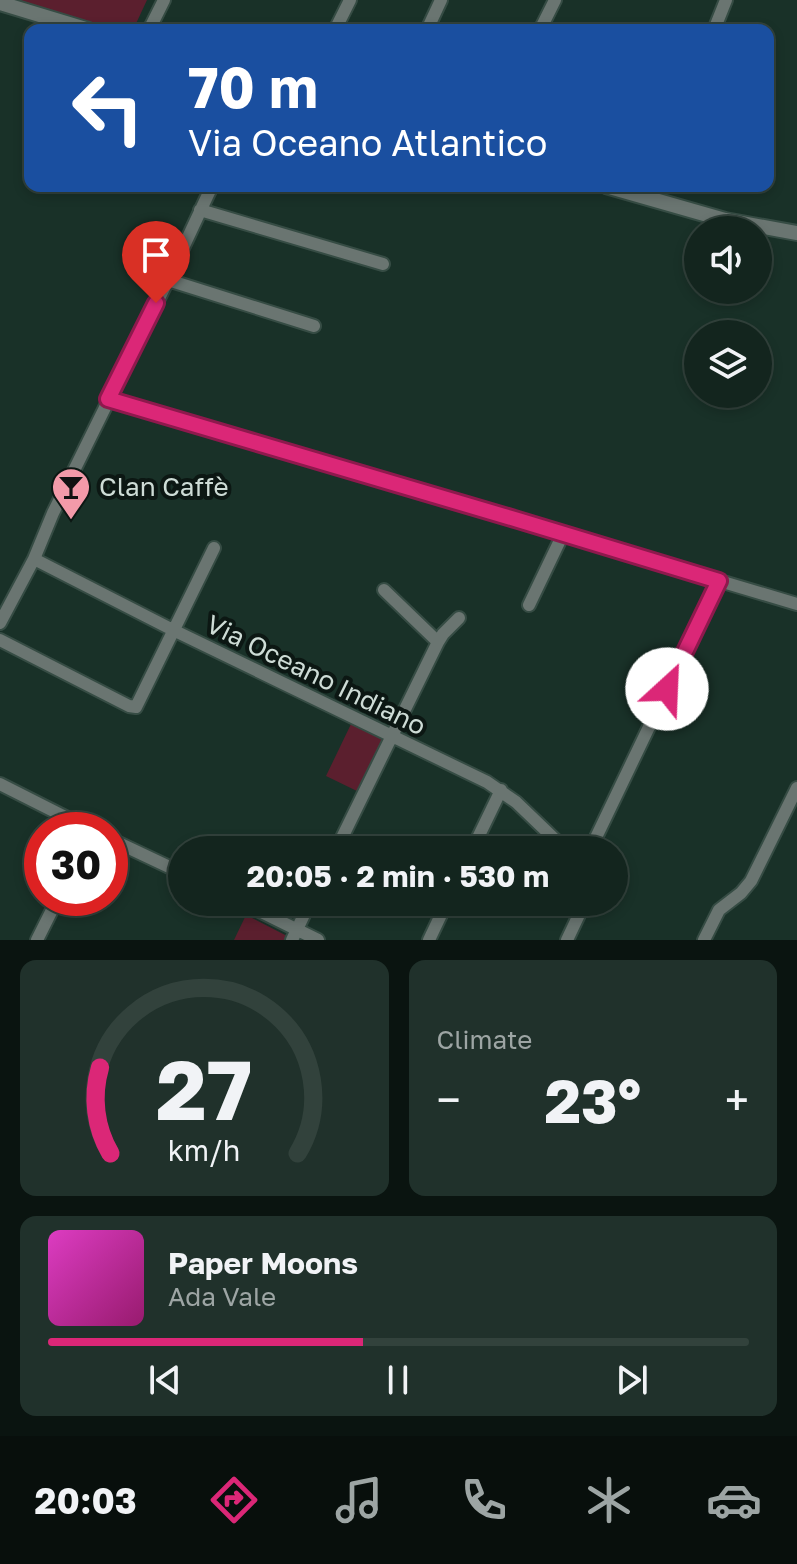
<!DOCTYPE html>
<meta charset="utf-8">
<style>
:root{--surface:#13251e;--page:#20312b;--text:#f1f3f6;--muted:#9da5a4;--line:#32423c;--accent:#db2777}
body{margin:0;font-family:"Golos Text",sans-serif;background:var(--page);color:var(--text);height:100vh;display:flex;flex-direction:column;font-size:30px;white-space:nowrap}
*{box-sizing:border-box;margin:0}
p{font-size:26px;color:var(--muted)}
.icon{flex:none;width:44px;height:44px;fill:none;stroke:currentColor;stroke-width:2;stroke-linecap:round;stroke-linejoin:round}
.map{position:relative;height:940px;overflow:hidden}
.side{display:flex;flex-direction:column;gap:20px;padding:20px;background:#0a1410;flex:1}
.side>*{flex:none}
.guide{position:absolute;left:24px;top:24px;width:750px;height:168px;border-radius:16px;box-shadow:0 4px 12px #0003,0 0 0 2px var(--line);background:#1a4fa0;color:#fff;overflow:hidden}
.fabs{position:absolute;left:684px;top:216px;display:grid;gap:16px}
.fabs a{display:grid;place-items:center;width:88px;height:88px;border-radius:50%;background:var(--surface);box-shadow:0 4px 12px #0003,0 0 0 2px var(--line);font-size:40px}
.speed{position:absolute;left:24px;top:812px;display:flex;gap:16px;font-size:40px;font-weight:700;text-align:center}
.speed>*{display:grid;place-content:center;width:104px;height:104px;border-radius:50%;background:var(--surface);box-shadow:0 4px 12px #0003,0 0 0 2px var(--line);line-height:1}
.speed .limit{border:12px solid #d22;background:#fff;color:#111}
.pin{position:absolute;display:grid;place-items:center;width:68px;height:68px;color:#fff;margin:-82px -34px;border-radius:50% 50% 50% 0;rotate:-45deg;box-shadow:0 0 8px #0007}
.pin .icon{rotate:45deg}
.me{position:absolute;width:88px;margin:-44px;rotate:25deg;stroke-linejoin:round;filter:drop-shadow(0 0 6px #0008)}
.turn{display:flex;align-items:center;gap:28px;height:168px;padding:0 32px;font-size:36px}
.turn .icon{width:104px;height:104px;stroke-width:2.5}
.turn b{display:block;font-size:56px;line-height:68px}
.big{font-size:60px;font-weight:700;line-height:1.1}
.side .tile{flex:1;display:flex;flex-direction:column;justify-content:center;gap:12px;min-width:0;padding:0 28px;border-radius:16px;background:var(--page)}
.side .dial{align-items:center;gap:0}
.dial svg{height:208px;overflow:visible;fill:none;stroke:var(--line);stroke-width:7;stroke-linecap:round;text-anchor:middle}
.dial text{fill:var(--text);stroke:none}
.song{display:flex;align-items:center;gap:24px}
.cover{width:96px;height:96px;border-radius:12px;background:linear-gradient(135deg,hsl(310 70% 55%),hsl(320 70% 35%))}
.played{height:8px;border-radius:4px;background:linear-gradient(90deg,var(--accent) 45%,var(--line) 45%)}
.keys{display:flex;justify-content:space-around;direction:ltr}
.heat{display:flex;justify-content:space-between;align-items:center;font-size:44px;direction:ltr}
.side .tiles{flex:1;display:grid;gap:20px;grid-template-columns:1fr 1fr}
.tile:last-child{grid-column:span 2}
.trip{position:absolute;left:168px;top:836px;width:460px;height:80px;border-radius:40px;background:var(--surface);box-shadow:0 4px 12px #0003,0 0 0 2px var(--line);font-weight:700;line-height:80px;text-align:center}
.tabs{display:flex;height:128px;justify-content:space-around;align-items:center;background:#080f0c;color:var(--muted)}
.tabs .icon{width:56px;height:56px}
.tabs .active{color:var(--accent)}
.tabs b{font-size:36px;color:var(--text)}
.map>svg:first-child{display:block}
.green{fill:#5b1f2e}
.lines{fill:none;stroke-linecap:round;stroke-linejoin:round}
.minor-casing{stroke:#364c44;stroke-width:16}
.tertiary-casing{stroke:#364c44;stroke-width:18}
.minor{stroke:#6a7571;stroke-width:12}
.tertiary{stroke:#6a7571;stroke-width:14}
.route-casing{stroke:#8e194d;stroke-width:20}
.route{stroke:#db2777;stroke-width:14}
.labels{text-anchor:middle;stroke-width:8;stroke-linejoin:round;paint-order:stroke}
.poi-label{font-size:26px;fill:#cedcd6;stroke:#0c1713;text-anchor:start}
.street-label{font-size:26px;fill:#cedcd6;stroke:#0c1713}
</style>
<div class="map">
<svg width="797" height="940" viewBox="0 0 797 940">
<rect width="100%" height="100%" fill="#193128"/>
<path class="green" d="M16 0H147L133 30H100Z
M352 722 385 738 359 792 326 776Z
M246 915 289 937 288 940H234Z"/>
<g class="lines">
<g class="minor-casing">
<path id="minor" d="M149 30 164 0
M335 30 350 0
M427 30 441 0
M540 30 555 0
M714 30 726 0
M650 199 655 186
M200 210 383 264
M168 280 314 326
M108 399 797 604
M34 559 173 630 487 782 516 802 566 850
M529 605 563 534
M0 623 34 559 53 513 168 280 212 186
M0 640 129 706 136 707 214 548
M438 642 443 634 459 618
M0 784 91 830
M110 839 182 873
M336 850 438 642 384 590
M472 850 501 790
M590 850 719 581
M241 902 318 940
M37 940 58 898
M292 940 310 902
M429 940 447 902
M567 940 585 902
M704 940 719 910 741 893 751 881 797 788"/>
</g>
<g class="tertiary-casing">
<path id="tertiary" d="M0 3 89 30
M606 186 725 220 797 233"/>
</g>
<use href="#minor" class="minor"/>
<use href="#tertiary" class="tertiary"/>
</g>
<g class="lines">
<g class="route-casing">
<path id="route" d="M156 303 108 399 518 520 719 581 667 689"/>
</g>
<use href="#route" class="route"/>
</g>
<defs>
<g id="bar-pin" transform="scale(2)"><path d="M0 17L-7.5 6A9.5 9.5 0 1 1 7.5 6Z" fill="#f39aa9" stroke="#0c1713"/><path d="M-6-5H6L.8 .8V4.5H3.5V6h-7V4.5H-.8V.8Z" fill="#111"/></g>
</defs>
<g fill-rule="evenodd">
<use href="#bar-pin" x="71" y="487"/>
</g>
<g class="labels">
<g class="poi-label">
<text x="99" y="496">Clan Caffè</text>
</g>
<g class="street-label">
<text transform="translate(316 675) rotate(26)" y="9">Via Oceano Indiano</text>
</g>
</g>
</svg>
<div class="fabs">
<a><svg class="icon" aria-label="sound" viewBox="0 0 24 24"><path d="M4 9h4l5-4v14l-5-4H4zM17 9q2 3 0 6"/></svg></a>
<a><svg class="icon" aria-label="layers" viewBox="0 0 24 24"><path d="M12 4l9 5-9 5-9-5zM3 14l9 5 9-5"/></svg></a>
</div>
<div class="speed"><div class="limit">30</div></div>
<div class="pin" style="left:156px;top:303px;background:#d93025"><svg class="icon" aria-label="arrive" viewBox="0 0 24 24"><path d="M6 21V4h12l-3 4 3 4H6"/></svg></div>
<svg class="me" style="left:667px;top:689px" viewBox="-20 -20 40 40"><circle r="19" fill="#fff"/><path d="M0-13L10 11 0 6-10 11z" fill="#db2777"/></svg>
<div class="trip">20:05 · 2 min · 530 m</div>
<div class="guide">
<div class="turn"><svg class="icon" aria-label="left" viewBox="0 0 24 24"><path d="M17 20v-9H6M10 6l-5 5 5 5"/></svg><div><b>70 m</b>Via Oceano Atlantico</div></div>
</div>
</div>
<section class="side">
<div class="tiles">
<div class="tile dial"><svg viewBox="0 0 100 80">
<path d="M14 69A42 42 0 1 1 86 69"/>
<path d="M14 69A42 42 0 0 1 10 36" stroke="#db2777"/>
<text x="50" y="56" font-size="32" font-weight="700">27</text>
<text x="50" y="72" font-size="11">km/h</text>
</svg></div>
<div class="tile"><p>Climate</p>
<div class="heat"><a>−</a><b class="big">23°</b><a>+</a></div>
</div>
<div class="tile">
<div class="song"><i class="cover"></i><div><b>Paper Moons</b><p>Ada Vale</p></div></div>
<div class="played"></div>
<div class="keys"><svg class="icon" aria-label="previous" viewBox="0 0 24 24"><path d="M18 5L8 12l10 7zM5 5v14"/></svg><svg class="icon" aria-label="pause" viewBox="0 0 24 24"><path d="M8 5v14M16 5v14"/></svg><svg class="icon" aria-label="next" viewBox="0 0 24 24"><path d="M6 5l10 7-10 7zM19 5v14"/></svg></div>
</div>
</div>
</section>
<nav class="tabs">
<b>20:03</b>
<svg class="icon active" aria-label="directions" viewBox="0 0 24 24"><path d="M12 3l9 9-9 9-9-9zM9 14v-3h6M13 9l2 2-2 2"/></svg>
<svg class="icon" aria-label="music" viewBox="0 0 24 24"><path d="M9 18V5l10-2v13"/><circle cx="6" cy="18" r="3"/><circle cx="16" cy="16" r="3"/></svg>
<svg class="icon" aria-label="phone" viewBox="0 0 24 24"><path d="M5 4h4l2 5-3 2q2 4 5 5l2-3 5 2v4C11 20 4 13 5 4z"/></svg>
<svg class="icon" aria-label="climate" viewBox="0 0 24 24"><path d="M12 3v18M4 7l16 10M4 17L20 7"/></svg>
<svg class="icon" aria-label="car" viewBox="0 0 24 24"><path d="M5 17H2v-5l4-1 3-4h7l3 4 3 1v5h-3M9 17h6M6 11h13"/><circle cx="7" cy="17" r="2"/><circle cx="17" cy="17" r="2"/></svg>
</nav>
